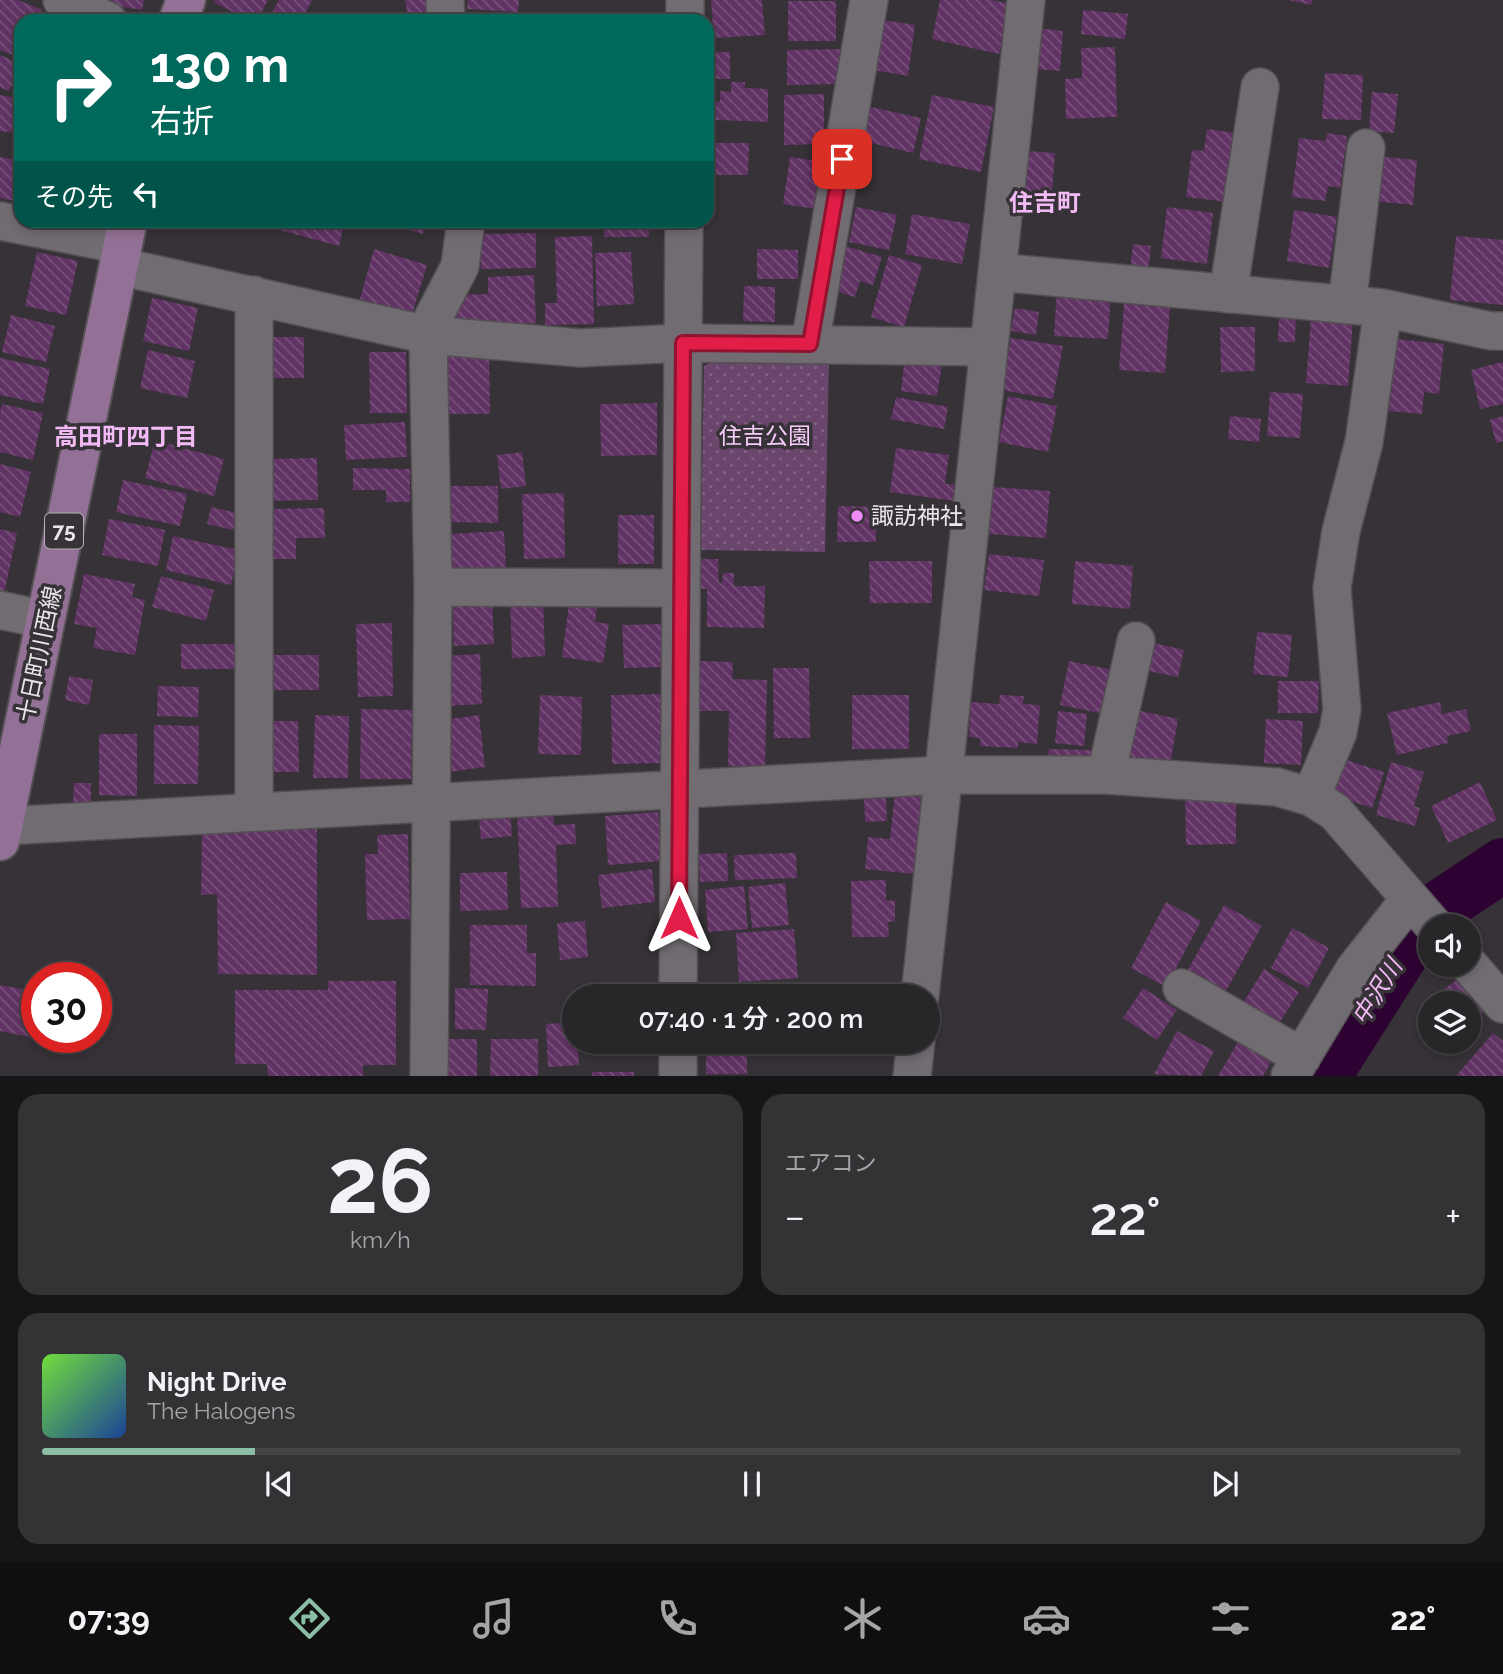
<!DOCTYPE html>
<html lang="ja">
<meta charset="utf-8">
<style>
:root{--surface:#282629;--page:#343235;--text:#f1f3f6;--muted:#a5a5a8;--line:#444346;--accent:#8abfa5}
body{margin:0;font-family:Raleway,"Noto Sans JP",sans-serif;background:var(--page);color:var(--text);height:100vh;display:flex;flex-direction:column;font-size:26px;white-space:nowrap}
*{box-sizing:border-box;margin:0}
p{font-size:23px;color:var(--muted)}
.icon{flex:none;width:38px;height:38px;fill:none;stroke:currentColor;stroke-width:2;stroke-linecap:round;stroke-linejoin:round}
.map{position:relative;height:1076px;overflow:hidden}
.details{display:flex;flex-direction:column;gap:18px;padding:18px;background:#161517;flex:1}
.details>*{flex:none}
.guide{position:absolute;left:14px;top:14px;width:700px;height:214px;border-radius:21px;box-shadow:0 4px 10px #0003,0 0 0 2px var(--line);background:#00695c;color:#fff;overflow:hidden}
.tools{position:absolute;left:1418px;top:914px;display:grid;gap:14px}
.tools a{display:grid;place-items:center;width:63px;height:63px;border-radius:50%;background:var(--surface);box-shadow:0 4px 10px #0003,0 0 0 2px var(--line);font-size:35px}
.speed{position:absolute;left:21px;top:962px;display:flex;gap:14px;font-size:35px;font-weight:700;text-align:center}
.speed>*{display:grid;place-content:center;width:91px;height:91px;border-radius:50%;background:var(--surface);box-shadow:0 4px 10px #0003,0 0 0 2px var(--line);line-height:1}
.speed .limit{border:10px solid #d22;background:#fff;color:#111}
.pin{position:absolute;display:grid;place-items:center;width:60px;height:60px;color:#fff;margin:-30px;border-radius:14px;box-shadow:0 4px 10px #0006}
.me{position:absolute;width:77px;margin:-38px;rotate:0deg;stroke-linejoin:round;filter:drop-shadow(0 0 5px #0008)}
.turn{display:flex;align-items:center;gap:24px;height:147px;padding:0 21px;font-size:32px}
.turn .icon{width:91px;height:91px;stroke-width:2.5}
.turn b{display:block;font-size:49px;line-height:60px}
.then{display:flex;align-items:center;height:66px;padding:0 21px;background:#0003;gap:14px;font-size:26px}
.big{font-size:52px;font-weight:600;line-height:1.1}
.details .tile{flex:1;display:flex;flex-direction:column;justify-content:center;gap:10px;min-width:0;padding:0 24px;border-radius:21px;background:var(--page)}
.details .dial{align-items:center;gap:0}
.dial b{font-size:91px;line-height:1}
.song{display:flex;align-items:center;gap:21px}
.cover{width:84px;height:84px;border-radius:10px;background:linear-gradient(135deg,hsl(100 70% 55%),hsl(220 70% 35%))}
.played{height:7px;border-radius:4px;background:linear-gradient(90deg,var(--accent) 15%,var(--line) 15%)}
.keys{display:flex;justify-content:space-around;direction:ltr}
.heat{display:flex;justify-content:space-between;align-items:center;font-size:38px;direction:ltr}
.details .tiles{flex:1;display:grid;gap:18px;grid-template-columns:1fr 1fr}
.tile:last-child{grid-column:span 2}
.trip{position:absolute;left:562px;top:984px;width:378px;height:70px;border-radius:35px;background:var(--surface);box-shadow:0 4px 10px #0003,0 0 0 2px var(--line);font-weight:600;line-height:70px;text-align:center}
.tabs{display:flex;height:112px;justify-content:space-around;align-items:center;background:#100f10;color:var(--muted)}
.tabs .icon{width:49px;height:49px}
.tabs .selected{color:var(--accent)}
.tabs b{font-size:32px;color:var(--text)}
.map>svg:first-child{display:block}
.park{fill:url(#park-dots)}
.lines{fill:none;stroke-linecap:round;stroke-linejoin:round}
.river{stroke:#2d0131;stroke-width:54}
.building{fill:url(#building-back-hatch)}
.minor-casing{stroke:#534f53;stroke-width:40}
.major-casing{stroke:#534f53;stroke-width:42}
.minor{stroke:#716c71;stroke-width:37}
.major{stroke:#937196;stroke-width:38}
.route-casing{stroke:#92132f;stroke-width:18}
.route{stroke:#e11d48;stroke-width:12}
.poi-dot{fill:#ef8bf6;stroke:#363237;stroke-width:2.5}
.labels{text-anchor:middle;stroke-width:7;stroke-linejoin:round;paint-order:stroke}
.shield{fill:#363237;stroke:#b4b1b4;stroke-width:2}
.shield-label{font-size:21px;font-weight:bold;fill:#eae7ea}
.park-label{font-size:23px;fill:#f7cdfa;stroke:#363237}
.poi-label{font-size:23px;fill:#eae7ea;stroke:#363237;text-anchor:start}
.street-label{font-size:23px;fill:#eae7ea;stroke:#363237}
.neighbourhood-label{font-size:24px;font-weight:bold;fill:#f3bbf6;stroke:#363237}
.water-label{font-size:24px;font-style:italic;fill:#f3baf6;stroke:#363237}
</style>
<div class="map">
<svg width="1503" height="1076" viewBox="0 0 1503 1076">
<defs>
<pattern id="park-dots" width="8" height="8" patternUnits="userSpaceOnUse" patternTransform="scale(1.75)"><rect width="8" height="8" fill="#6a466d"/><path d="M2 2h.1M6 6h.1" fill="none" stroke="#7f6182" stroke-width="1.8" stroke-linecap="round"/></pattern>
<pattern id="building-back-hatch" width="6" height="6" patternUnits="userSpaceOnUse" patternTransform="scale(1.75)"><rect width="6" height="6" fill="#613364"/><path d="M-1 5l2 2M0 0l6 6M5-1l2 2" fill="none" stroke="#78517a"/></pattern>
</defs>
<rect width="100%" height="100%" fill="#363237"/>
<path class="park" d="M829 357 825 552 701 550 704 366 719 358Z"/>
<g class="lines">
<path class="river" d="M1324 1076 1425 917 1503 865"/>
</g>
<path class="building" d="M0 0H18L42 10 37 21H21V59L0 50Z
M107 0H144L142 10 107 4Z
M215 0H268L257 21H250L214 2Z
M279 0H312L301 21H268Z
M405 0H429L433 21H409Z
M468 0H519L518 12 467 9Z
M711 0H762L765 35 714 38Z
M940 0H992L1010 4 999 54 932 39Z
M1289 0H1312L1311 5Z
M788 1H836V41H788Z
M1083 10 1128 14 1125 39 1081 34Z
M877 19 915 25 908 76 869 69Z
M1037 28 1063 31 1060 71 1034 69Z
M1115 47 1117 117 1066 119 1065 79 1082 78 1081 48Z
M840 49V84L787 85V50Z
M707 52H730V79H707Z
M0 55 21 64 9 91 0 87Z
M1325 73 1363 75 1361 120 1322 119Z
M731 82H745V88L768 89V122L716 120 715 140H707V101L720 102V91L731 92Z
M1372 92 1398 94 1394 133 1369 131Z
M824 94V144L784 145V95Z
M0 95 21 99V128L15 127 14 133 0 131Z
M932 95 994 107 981 172 919 159Z
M862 105 921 118 913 153 854 139Z
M1207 129 1236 133 1227 202 1186 197 1192 150 1204 151Z
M1327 133 1347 136 1340 188 1328 186 1325 201 1292 197 1299 138 1326 141Z
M707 143H749L748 175H707Z
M1027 151 1055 153 1052 193 1025 191Z
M1374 156 1417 160 1413 205 1371 201Z
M0 157 21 161V202L0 198Z
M790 157 824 162 816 209 783 204Z
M856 207 897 215 889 250 849 242Z
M1167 207 1213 213 1207 264 1161 258Z
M1294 210 1337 217 1329 268 1287 261Z
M912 214 970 224 962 264 905 254Z
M242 220H345L339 246Z
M373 220H426L423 234Z
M604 220H649V237H604Z
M536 233V268L481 269 480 234Z
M592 236 594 324 545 325V303H557L555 237Z
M1456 236 1503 240V305L1450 300Z
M1133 244 1151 246 1148 274 1130 272Z
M842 245 882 257 873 285 860 281 855 297 829 289Z
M374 249 427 265 412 314 360 299Z
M757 249 798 250V279H757Z
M37 252 78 261 66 315 25 306Z
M631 252 634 304 597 306 595 253Z
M889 255 922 265 904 327 871 317Z
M534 275 536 323 455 326 454 295 488 294V277Z
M744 286 775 287V322L743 321Z
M1057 290 1111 293 1108 339 1054 336Z
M152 298 198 308 189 351 143 341Z
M1124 304 1170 307 1165 373 1119 370Z
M1015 308 1039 312 1036 335 1011 331Z
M1279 314 1296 315 1295 342H1278Z
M11 315 55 326 46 362 2 352Z
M1311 318 1353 321 1348 386 1306 383Z
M1220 327H1255V371L1221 372Z
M267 337H304V378H266Z
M1011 338 1063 346 1053 399 1002 390Z
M1397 339 1444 344 1439 394 1424 392 1422 414 1389 411Z
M148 350 195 361 187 398 140 388Z
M369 352H406L407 413H370Z
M489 352 490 414H448L447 353Z
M0 358 50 369 43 404 0 395Z
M905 358 942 364 937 396 901 391Z
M1503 362V404L1480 409 1471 370Z
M1270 392 1303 394 1300 438 1267 436Z
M1008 396 1057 406 1048 452 999 442Z
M896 397 948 407 944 429 891 419Z
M657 403V455L601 456 600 404Z
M2 404 43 413 33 460 0 452V413Z
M1230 416 1261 419 1259 442 1228 439Z
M1503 416V441L1496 443 1490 420Z
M405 422 407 457 346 460 344 425Z
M155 440 224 459 214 496 145 478Z
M896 448 949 455 945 484 957 485 955 501 890 492Z
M522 452 526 486 501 489 497 455Z
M317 458 318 500 264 501 263 459Z
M0 464 31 472 20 517 0 512Z
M353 468 410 469V502H386V490H353Z
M123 480 187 494 180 526 116 512Z
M449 486H498V523L449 522Z
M993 487 1050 491 1046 538 989 534Z
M564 493 565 558 524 559 522 494Z
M838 506 876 507V542H837Z
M211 507 237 513 233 530 207 524Z
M324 508 325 538H296V559H265V509Z
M618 515H654V564H618Z
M109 519 165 530 158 566 102 555Z
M0 529 17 533 4 594 0 593Z
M504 531 506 567 451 570 449 534Z
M173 536 239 550 231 585 166 570Z
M989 554 1044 560 1039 596 984 590Z
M696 559H718L719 583H722L723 573H734V586H765L764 628 707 627V589H695Z
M869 561H932V603H870Z
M1075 561 1133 566 1130 609 1072 604Z
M84 574 135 584 132 597 145 600 135 655 93 648 97 628 74 624Z
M161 576 214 590 206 621 152 607Z
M492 596 494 644 454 646 453 597Z
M543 596 545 656 512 658 510 598Z
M570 597 598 601 595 622 609 624 603 663 562 657Z
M392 623 393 696 358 697 356 624Z
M663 624 664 667 624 668 622 625Z
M1257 632 1292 635 1288 677 1253 674Z
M1145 641 1184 650 1178 677 1138 669Z
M181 644H235L236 669H181Z
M480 654 482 704 447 706 445 656Z
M269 655H319V690H268Z
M698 661 733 662 732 679 767 680 765 767 728 766 729 711H697Z
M1069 661 1113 670 1104 714 1060 705Z
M773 668H809L810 738H774Z
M69 676 93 680 89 705 65 700Z
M1278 681H1319L1318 713H1278Z
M158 686 199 687 198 717 157 716Z
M667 694 669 763 612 764 611 695Z
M540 695 582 697 581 755 538 754Z
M852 695H909V749H852Z
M1000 695 1024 696 1023 704 1040 705 1037 744 1018 742V748L980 746V738L969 737 971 702 999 704Z
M1440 702 1442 714 1466 709 1471 731 1447 736 1448 743 1397 755 1387 713Z
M1127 708 1178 719 1170 765 1118 755Z
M361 709 412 710 411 779H360Z
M1058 711 1087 714 1084 746 1055 743Z
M315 715 349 716 348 778H313Z
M479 715 485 767 449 772 443 720Z
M1266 719 1303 721 1301 765 1264 763Z
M263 721H298L299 772H264Z
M154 725 199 726 198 784H154Z
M99 734H137V796L99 795Z
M1049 749 1092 750V769L1048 768Z
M1337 757 1384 772 1372 808 1325 793Z
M1391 762 1424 772 1414 806 1420 808 1415 826 1376 815Z
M1480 782 1497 820 1448 843 1431 806Z
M74 783H91V803H73Z
M1185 792H1236V844L1186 845Z
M886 793 887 821 865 822 864 795Z
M895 793 923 796 915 874 865 869 868 837 890 839Z
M510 807 512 836 481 839 478 810Z
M553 807 554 825 575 824 576 844 556 845 558 907 521 908 517 808Z
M658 812 662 861 608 865 605 816Z
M317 827V975L218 974 217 894 201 895 202 829Z
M408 834 410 919 367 920 365 854H378L377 835Z
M727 853 728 881 700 882 699 854Z
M796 853 797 878 735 880 734 855Z
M652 869 655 902 602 908 598 875Z
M507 872 508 910 460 911V873Z
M886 880V901L895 900V921L888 922 889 937H852L851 881Z
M785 883 789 925 752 928 748 887Z
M744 886 748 929 708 932 705 890Z
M1166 902 1201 921 1166 987 1131 968Z
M1224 905 1262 926 1222 998 1184 977Z
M585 921 588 957 560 960 557 923Z
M470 925H527V953H536V986L470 985Z
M1292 928 1329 948 1308 988 1271 968Z
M794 929 798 978 739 982 736 933Z
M1264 969 1299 992 1278 1025 1243 1003Z
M1464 974 1490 1007 1468 1024V1003H1438L1434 997Z
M328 981H396V1065H363V1076H268L267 1064H235V990H328Z
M0 985 37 992 34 1038 0 1031Z
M455 988 488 989 486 1030 455 1029Z
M1143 988 1177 1010 1157 1040 1123 1018Z
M574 1022V1041H577L579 1065 548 1067 546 1024Z
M1177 1031 1214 1051 1201 1076 1154 1074Z
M1493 1033 1503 1041V1076H1456Z
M443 1039H477V1076H443Z
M491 1039H538V1076H490Z
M596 1041H654V1046L596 1043Z
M1238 1042 1271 1062 1263 1076H1218Z
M747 1044V1074H706V1045Z
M592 1072H634V1076H592Z"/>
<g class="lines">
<g class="minor-casing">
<path id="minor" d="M62 0 108 21
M445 0 446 21
M685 21V0
M0 221 123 245
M118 266 428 335 580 348 683 343 989 347
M997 272 1383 308 1491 331H1503
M1228 294 1260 87
M1347 305 1366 148
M810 344 869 0
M433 587 681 588
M0 610 46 620
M1106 775 1136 641
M1311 797 1338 732 1342 709 1332 588 1341 531 1364 442 1383 308
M254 812V295
M3 826 944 775H1106L1277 787 1311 797 1335 812 1434 926
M1468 964 1503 1004
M1182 988 1302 1057
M678 996 684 220
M920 996 1026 0
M429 1076 433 587 428 335 432 320 460 266 466 220
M678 1076V1041
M912 1076 916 1041
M1290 1076 1354 970 1410 899"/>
</g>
<g class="major-casing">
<path id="major" d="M178 21 186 0
M0 841 128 220"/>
</g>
<use href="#minor" class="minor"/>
<use href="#major" class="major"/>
</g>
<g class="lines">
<g class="route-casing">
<path id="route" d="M679 918 683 343 810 344 842 159"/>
</g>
<use href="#route" class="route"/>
</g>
<circle class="poi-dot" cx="857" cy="516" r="7"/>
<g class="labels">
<rect class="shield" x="45" y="513.5" width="38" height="35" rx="5"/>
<g class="shield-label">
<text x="64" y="538">75</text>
</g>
<g class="park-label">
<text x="765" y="444">住吉公園</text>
</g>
<g class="poi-label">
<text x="871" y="524">諏訪神社</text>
</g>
<g class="street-label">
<text transform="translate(39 654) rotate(-78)" y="8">十日町川西線</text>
</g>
<g class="neighbourhood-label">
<text x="1045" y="211">住吉町</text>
<text x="126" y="445">高田町四丁目</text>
</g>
<g class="water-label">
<text transform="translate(1377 992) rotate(-58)" y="8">中沢川</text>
</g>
</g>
</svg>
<div class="tools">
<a><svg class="icon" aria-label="sound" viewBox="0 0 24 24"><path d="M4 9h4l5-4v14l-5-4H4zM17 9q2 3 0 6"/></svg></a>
<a><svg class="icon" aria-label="layers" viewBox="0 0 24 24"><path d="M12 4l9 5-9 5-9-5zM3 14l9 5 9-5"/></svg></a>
</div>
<div class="speed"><div class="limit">30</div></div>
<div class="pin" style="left:842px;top:159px;background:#d93025"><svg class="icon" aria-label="arrive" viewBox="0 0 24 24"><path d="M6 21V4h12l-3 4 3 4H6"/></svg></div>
<svg class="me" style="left:679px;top:918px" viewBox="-20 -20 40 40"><path d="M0-17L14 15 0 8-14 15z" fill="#e11d48" stroke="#fff" stroke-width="4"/></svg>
<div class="trip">07:40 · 1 分 · 200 m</div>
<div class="guide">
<div class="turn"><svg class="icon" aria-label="right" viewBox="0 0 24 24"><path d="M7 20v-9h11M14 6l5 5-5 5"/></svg><div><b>130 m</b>右折</div></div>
<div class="then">その先<svg class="icon" aria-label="left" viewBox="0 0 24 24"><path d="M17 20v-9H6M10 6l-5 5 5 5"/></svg></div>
</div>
</div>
<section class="details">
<div class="tiles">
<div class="tile dial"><b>26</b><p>km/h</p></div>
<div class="tile"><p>エアコン</p>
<div class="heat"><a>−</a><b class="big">22°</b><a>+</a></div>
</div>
<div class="tile">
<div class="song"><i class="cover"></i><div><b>Night Drive</b><p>The Halogens</p></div></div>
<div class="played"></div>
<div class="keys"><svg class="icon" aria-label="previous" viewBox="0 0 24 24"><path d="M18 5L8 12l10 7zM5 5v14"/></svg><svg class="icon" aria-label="pause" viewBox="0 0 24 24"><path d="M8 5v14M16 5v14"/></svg><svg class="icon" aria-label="next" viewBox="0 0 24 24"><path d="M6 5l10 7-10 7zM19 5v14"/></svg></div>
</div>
</div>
</section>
<nav class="tabs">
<b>07:39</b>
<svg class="icon selected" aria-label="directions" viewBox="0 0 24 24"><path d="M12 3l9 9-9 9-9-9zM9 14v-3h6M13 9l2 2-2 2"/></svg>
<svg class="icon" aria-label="music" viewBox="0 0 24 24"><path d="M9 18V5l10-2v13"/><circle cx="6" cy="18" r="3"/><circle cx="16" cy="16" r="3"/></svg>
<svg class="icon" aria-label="phone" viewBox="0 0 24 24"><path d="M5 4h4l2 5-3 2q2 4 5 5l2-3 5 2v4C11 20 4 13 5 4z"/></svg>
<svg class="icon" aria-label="climate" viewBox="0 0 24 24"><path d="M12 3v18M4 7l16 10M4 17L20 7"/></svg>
<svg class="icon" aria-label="car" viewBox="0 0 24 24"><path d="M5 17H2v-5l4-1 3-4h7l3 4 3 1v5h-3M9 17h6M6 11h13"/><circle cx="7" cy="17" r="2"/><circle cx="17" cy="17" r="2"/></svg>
<svg class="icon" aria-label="filters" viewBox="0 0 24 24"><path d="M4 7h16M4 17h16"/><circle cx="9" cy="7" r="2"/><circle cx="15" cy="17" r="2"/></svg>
<b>22°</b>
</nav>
